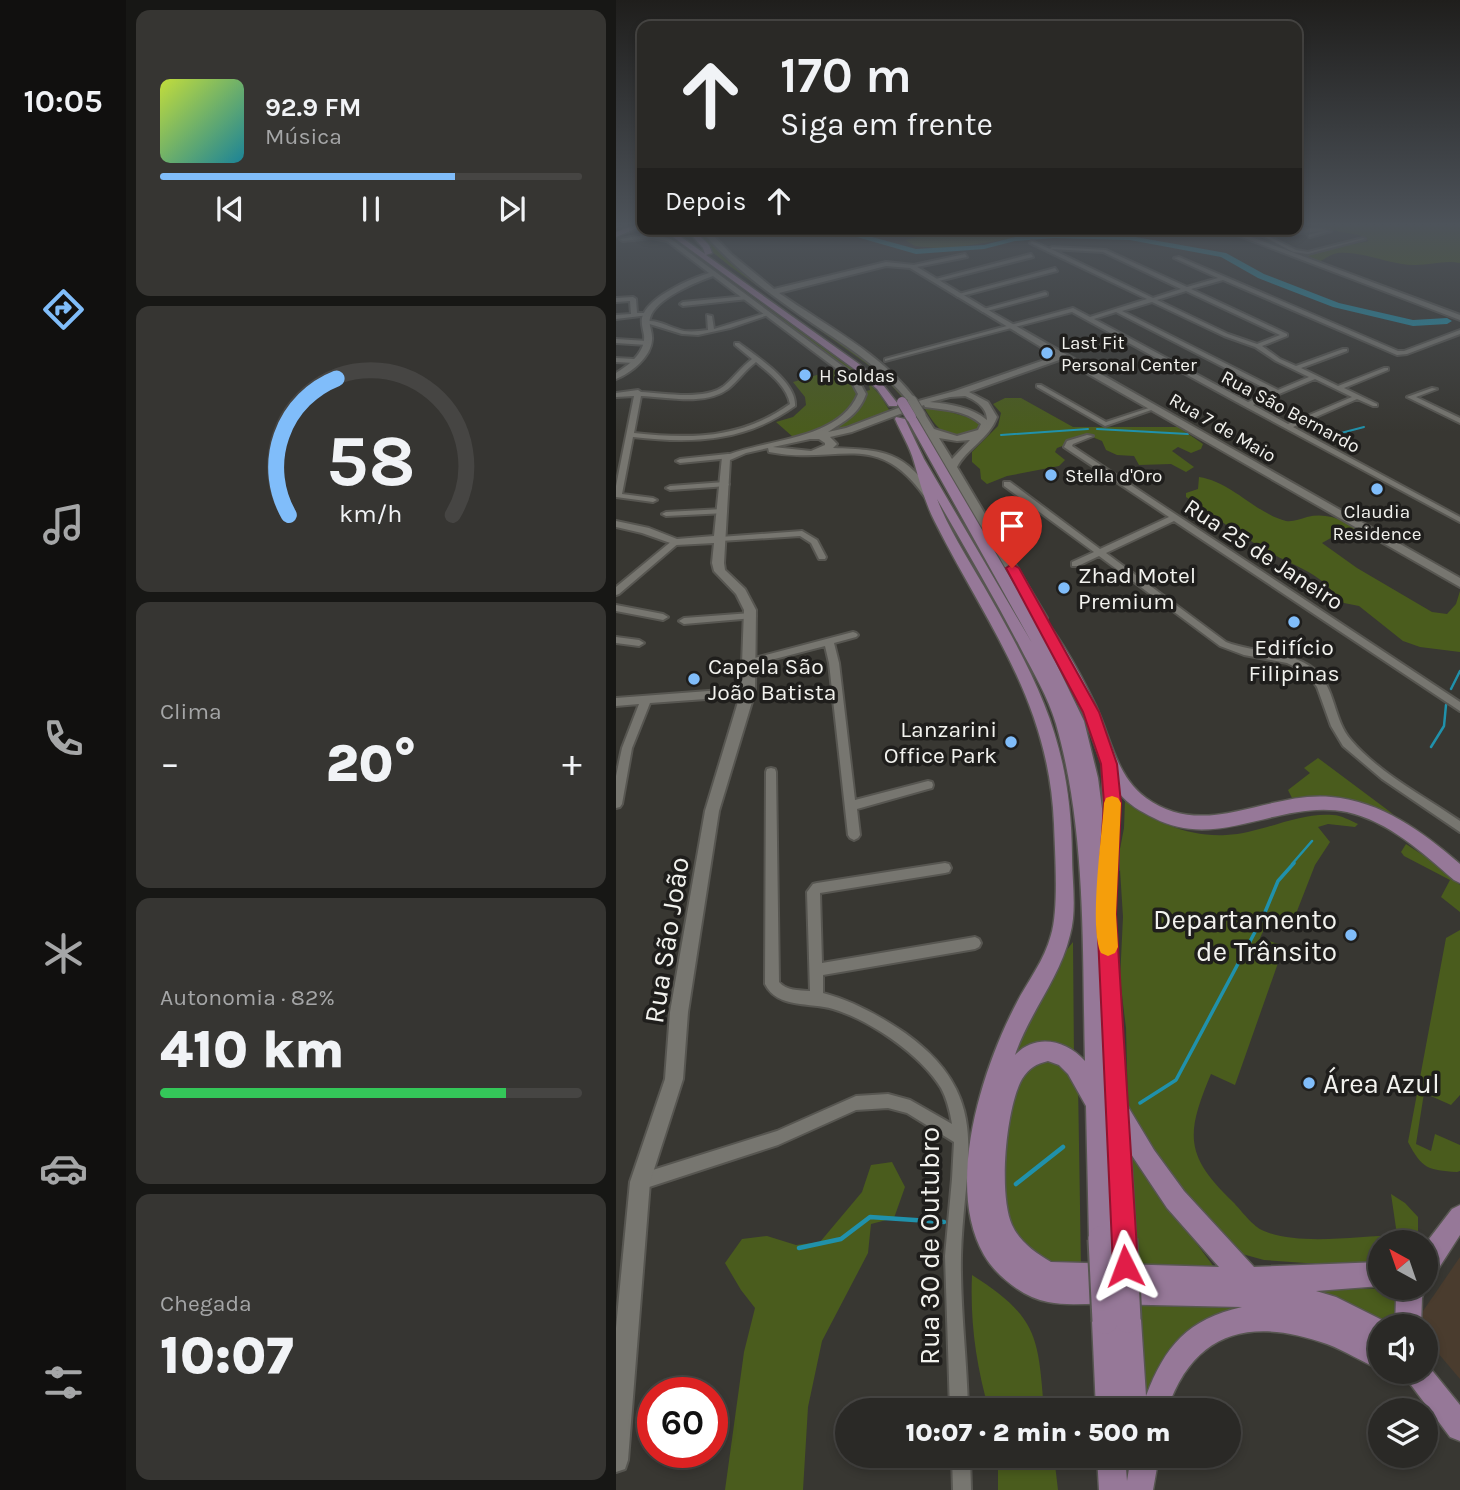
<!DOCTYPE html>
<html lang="pt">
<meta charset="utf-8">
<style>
:root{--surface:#2a2926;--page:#363532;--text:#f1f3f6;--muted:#a5a6a7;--line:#464543;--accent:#80bdfa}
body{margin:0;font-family:Karla,sans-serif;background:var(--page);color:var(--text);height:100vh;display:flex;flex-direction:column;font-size:26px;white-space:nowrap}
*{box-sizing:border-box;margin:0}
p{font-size:23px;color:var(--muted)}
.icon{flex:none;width:38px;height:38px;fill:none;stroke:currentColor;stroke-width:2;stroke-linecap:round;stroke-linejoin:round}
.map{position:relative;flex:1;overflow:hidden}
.drawer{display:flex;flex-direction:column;gap:10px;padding:10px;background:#171715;width:490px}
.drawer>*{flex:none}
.hud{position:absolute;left:21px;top:21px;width:665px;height:214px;border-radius:14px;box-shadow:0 4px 10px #0003,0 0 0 2px var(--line);background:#2a2926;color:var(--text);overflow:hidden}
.needle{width:46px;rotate:320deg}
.fabs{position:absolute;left:752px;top:1230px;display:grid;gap:14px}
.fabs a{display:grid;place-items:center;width:70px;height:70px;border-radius:50%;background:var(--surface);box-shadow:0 4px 10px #0003,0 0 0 2px var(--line);font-size:35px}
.speed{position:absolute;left:21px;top:1377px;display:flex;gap:14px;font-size:35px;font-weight:700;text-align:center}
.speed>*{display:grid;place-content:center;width:91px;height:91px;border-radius:50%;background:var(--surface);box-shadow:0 4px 10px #0003,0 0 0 2px var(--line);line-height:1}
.speed .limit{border:10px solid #d22;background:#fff;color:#111}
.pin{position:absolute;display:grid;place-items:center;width:60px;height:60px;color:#fff;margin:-72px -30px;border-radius:50% 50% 50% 0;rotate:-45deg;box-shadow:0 0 7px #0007}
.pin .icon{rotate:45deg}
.me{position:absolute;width:77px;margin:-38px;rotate:357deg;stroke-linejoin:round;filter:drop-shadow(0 0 5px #0008)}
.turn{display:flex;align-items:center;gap:24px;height:147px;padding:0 28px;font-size:32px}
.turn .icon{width:91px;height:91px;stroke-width:2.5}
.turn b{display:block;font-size:49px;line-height:60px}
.then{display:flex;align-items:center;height:66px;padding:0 28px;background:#0003;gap:14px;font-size:26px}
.big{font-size:52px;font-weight:800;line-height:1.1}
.drawer .tile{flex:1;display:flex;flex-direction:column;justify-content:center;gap:10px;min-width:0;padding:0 24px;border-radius:14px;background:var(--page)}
.drawer .dial{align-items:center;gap:0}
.dial svg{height:182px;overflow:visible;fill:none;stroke:var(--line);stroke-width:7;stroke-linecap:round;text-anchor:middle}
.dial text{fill:var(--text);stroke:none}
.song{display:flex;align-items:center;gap:21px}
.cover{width:84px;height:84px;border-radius:10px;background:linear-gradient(135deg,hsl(70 70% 55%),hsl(190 70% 35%))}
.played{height:7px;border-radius:4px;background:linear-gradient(90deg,var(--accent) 70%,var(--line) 70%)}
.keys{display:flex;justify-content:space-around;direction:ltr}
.heat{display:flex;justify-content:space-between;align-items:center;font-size:38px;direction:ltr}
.charge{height:10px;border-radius:5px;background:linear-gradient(90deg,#34c759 82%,var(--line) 0)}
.trip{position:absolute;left:219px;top:1398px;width:406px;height:70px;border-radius:35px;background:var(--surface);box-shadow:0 4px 10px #0003,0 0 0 2px var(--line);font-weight:800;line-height:70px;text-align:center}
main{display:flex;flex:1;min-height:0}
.tab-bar{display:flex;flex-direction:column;width:126px;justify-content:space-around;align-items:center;background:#11100f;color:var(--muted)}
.tab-bar .icon{width:49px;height:49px}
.tab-bar .current{color:var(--accent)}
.tab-bar b{font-size:32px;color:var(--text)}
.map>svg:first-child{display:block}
.medical{fill:#4a3c2e}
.green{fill:#4a5c1d}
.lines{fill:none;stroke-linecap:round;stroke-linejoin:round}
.stream-far3{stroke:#2091ab;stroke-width:2}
.stream-far2{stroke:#2091ab;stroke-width:2.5}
.stream-far1{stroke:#2091ab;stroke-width:3.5}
.stream{stroke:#2091ab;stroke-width:4.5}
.river{fill:#2091ab;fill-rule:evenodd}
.street-casing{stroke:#575651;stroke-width:4}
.secondary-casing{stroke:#575651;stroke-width:4}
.primary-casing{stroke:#575651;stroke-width:3}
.street{fill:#777670;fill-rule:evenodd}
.secondary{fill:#777670;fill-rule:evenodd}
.primary{fill:#967898;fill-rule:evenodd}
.secondary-bridge-casing{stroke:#575651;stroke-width:11;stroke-linecap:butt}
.primary-bridge-far1-casing{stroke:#575651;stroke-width:12;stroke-linecap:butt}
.primary-bridge-casing{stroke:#575651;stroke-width:29;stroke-linecap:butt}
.secondary-bridge{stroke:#777670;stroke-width:9}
.primary-bridge-far1{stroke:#967898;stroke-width:10}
.primary-bridge{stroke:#967898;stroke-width:25}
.route{fill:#e11d48;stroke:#92132f;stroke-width:2}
.slow{fill:#f59e0b}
.poi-dot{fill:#80bdfa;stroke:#1f1e1c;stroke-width:2.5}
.labels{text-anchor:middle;stroke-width:7;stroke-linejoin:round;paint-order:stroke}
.far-poi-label{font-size:19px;fill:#f2f2ee;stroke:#1f1e1c;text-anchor:start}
.far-street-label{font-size:19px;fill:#f2f2ee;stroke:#1f1e1c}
.street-label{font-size:23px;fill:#f2f2ee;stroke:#1f1e1c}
.poi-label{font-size:23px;fill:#f2f2ee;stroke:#1f1e1c;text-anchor:start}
.near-poi-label{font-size:28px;fill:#f2f2ee;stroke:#1f1e1c;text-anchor:end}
.near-street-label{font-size:28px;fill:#f2f2ee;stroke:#1f1e1c}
</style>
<main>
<nav class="tab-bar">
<b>10:05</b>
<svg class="icon current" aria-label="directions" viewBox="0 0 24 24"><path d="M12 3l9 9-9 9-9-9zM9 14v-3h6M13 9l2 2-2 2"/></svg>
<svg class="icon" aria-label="music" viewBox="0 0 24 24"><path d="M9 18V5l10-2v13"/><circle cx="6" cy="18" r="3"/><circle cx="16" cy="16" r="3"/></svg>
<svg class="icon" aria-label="phone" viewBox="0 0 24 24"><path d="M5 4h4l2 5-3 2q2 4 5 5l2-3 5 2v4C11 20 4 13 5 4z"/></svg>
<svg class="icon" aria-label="climate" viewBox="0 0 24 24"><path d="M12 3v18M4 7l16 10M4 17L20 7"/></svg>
<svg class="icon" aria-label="car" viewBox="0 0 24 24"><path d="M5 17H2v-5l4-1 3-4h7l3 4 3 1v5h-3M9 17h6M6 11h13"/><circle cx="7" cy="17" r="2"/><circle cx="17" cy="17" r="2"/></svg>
<svg class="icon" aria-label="filters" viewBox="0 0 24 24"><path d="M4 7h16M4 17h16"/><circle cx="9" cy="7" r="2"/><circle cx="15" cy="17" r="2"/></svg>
</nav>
<section class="drawer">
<div class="tile">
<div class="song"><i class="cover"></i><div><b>92.9 FM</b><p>Música</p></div></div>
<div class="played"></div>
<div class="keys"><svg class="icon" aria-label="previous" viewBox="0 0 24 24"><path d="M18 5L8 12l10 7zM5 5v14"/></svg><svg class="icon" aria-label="pause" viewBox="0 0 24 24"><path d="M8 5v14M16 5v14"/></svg><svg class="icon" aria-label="next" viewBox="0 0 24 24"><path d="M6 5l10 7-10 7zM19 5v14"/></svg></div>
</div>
<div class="tile dial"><svg viewBox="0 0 100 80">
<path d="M14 69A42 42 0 1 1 86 69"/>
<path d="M14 69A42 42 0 0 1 35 9" stroke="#80bdfa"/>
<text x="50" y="56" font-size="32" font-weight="700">58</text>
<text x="50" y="72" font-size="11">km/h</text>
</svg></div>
<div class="tile"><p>Clima</p>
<div class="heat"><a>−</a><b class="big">20°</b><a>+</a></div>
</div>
<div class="tile"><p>Autonomia · 82%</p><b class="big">410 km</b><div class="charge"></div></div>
<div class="tile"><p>Chegada</p><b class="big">10:07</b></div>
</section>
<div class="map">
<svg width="844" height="1490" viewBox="0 0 844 1490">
<rect width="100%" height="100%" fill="#383732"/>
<path class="medical" d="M844 1257V1379L816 1346 805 1314Z"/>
<path class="green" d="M681 224H844V263C829 260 815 265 799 265 773 265 748 251 722 253 715 254 708 259 702 263L663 249 668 247 698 254 713 249 753 241 743 235Z
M75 229H83L128 272 263 369 292 399 294 406 265 374 115 267 95 251Z
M335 229H453L331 249 299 246 289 240Z
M76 254 243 373 264 395 275 413 214 433 211 432C229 423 249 412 250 391L254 390 253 385Z
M221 369 237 384 241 395C234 422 200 430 177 437L160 422 177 417 190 405 189 397 177 382Z
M389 398H405L457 427H562L587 444 585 449 575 453 562 447 556 451 578 467 570 472 555 464 523 465 518 456 501 455 490 450 486 441 474 436 441 448 439 452 449 460 443 466 391 476 371 484 365 479 364 469 356 462V452L382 426 385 413 377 404Z
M309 409H324L361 420 366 423 365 428C338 447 323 433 309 409Z
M583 477C616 482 639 513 670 521 677 522 684 519 691 517 713 512 733 521 749 538H741L729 530 706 543 741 568 816 612 831 614 840 604 844 591V652L804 647 787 641 743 606 723 602C708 572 675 566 648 549 621 533 596 515 570 497V493L582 489Z
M702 758 777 814C742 801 713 794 676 798L672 790 694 773 688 768Z
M509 800C538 822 572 837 610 835 645 834 681 812 717 815 725 815 735 821 742 824L739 827 712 824 702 827 714 842 699 865 674 929 652 921 644 938 668 946 619 1085 595 1074C570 1134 568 1155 617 1202 625 1210 637 1227 648 1231 682 1246 744 1236 781 1235L775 1194 789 1203 802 1217V1242H765V1260L737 1263H689L648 1260 619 1252 535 1155 512 1108 510 1028 504 979 507 917 503 854 508 828Z
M790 844 822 865 844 885V912L825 897 834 880 788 856 785 852Z
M844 930V1095L835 1105 808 1093 800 1144 815 1151 819 1134 844 1145V1171L841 1172C812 1170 806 1169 792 1142L830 938Z
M457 942 458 1061H392L445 957Z
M435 1059 449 1066 462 1083 465 1268 437 1267 402 1244 384 1202V1171L399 1089 409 1069Z
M518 1159 598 1267 521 1270 513 1160Z
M276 1162 289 1187 278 1218 255 1224 252 1253 206 1341 192 1407 187 1490H109L128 1352 139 1308 125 1290 109 1263 126 1239 151 1236 180 1245 204 1242 246 1192 255 1165Z
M356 1275C422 1317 422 1336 428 1410H373C360 1365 354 1322 356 1275Z
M547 1285 702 1290 787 1288V1326H765Z
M649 1300 654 1315 543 1372 528 1395 525 1302Z
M382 1456H438L442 1490H382Z"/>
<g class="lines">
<path class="stream-far3" d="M97 233 123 229
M481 429 572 434
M385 435 472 429
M706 438 748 427"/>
<path class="stream-far2" d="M835 689 844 671
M815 747 828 726 830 705
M676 864 696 841"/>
<path class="stream-far1" d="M524 1103 560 1080 647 917 662 881 678 863"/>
<path class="stream" d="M400 1184 447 1147
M183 1248 225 1239 254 1217 328 1222"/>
<path class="river" d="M213 229H227L300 249 368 245 399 237 438 234 514 236 610 253 648 274 723 303 797 320 831 318 836 321 831 324 797 326 717 307 642 278 605 257 514 240 438 238 399 241 368 249 300 254Z"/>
<g class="street-casing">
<path id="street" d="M10 224H17L0 228V226Z
M702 228 715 231 694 237 692 235 707 231 652 236 680 250 692 252 747 238 749 239 692 254 677 252 647 236 617 234 619 233 647 234Z
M416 241 434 249 436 247 490 250 571 287 602 278 558 258 563 257 782 351H788L844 330V334L791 354 781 355 607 280 575 289 671 334V336L646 346 664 359 680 366 727 349H731V351L685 368 722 386 768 368H772V370L728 388 761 404V406H757L741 399 677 427 844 517V522L628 406 456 312 269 361V359L457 308 474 317 531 299 414 243ZM435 249 487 252 565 289 537 298ZM570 291 664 335 641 344 612 334 541 300ZM536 302 608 336 639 347 660 361 693 377 662 390 506 311ZM500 312 656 392 632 402 478 319ZM699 379 736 397 672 424 637 405Z
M349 254 351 257 296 268 293 266Z
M415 254 417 257 319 282 316 280Z
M439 268 441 271 342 297 339 295Z
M429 292 431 293V295L367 312 364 310Z
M130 296 133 298 132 299 67 306 64 304 67 302Z
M17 297 20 299 21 313H33V315L0 319V315L15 314 14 301 0 302V298Z
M150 313 155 314 114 328 82 335 66 334 27 322C41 318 53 328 68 331 76 332 84 331 92 330L91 315 96 316 98 329Z
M0 339 31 341 34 343 31 345 0 343Z
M119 343H123C141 357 181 382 179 406 129 442 76 444 17 437L6 494 37 498 41 500 37 502 0 497V486L18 396 0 397V393L22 390 25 392C48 393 88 401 108 386 118 378 125 367 136 359L119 345ZM140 362C153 373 171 386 174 404 125 439 75 439 18 433L25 396C51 397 89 406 112 389 122 381 129 370 140 362Z
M0 358 18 359 21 361 18 363 0 362Z
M421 385H425L490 422 536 407 541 408 489 426 421 387Z
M816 388 821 389 800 397 844 418V423L791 397Z
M471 435 477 436 457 444 456 446 844 702V711L558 521 490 553 610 642C638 653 674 650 698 669 720 687 717 720 735 740 764 774 808 796 844 821V832L766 779 727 746 715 726 701 687 691 673 671 663 628 655 604 646 483 556 462 566H456V562L478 552 388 486V482H394L484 549 553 517 448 447 451 441Z
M112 454H115V458L64 463 60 461 64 459Z
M109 482 113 484 112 486 54 490 50 488 54 486Z
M107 509 111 511 110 513 50 516 46 514 50 512Z
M186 531 201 540 210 557 209 559H203L195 543 184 536 104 541 100 539 104 537Z
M57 540H60L64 542 3 594 0 595V587Z
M0 605 47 614 52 617 47 620 0 611Z
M135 613 140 616 138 618 68 624 63 621 68 618Z
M237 632 240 633 242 635 240 637 218 643 223 663 239 800 312 781 316 782 317 785 316 788 312 789 241 809 244 835 242 838 238 840 234 838 232 835 213 663 209 646 135 665 130 662 135 659Z
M0 637 23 640 28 643 23 646 0 643Z
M132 688 137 692 132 696 34 703 16 748 6 804 4 807 0 808V776L6 748 23 704 0 706V698Z
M155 768 159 769 160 772 163 982C171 991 182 990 194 991L191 892 197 884 201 883 329 863 333 864 335 868 333 872 329 873 204 893 206 963 359 937 363 939 365 943 363 947 359 949 207 975V993C237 1001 264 1016 289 1033 380 1098 347 1162 345 1256 344 1307 351 1359 352 1410H334L329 1256 336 1179 338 1142 291 1113 272 1108 240 1110 162 1145 24 1190 19 1187 16 1182 19 1177 24 1174 161 1131 240 1096 272 1094 294 1100 336 1124C334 1112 331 1099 325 1088 305 1055 254 1020 217 1009 195 1002 161 1009 149 984L150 772 151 769Z
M336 1456H354L355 1490H337Z"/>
</g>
<g class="secondary-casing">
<path id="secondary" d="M84 229H91L115 254 158 289 270 262 298 265 379 314 844 578V587L446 359 353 392 372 402 381 417C373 439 351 448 341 467L431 618 429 621H421L419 618 300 415 308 413 318 429 341 436 362 430 365 424C349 410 329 410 309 407L308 405 236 432 214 437 221 444 217 448C269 450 287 451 318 495L313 498 309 497C260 427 221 466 153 452L152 448 130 453 114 460 108 563 109 570 129 589 140 610 139 692 103 811 72 1012 67 1079 34 1182 12 1460 9 1469 0 1472V1328L14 1182 49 1079 54 1012 89 811 125 692 128 610 120 594 98 571 96 563 98 543 60 545 26 533 0 527V521L33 528 61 539 98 536 106 457C147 439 223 441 242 394L234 379 97 276C80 282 39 299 34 318 32 325 37 332 36 340 35 357 15 373 0 379V373C13 365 30 352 28 335 27 329 25 324 26 318 31 297 74 279 93 273L51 241 36 238 7 241 4 239 36 234 55 239 240 376 250 394C243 414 229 421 212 432L230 428 298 402H293C266 368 232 347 196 323 156 296 116 267 84 229ZM270 266 294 268 440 356 339 391 299 402 300 400C265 353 210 326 163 293ZM349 396C359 400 371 407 371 420 355 407 334 404 314 402L334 397ZM323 438 341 441 354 440 336 459ZM194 439H203L209 443V445L195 451 157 447Z
M605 229H614L844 315V320Z"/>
</g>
<g class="primary-casing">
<path id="primary" d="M21 224H26V226L0 237V232Z
M46 229H54L89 254 87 248 70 229H77L93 245 96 253 90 255 243 364 267 385 282 404 281 406H273L261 389 237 368Z
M291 415 300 417 406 598 413 599C441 631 462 668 480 706 495 738 500 776 530 798 589 841 651 791 715 797 765 801 807 832 844 864V883L838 880C807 853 772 821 731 812 665 798 602 852 538 818 524 811 513 805 503 793L502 870 499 875 495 877 511 1105 538 1150 568 1191 638 1267 765 1262V1286L700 1291 720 1297 774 1324 775 1326H765V1370C746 1362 730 1351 711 1344 636 1317 578 1330 551 1410H480L476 1321 480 1312 489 1308 498 1312 500 1318 503 1311 512 1307 521 1311 525 1320 530 1396C549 1346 572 1319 626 1307 581 1306 536 1305 491 1304 472 1303 451 1306 432 1302 408 1298 380 1276 368 1255 329 1187 365 1073 398 1008 410 983 428 962 435 935 443 909 439 853 438 824 433 701 372 627 319 522 309 503 304 483 298 462 294 447 285 433 279 419L280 417 289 419 308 459 416 643 290 417ZM321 499C349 548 378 597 404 647 417 672 432 697 440 724 471 833 466 949 469 1061 450 1040 420 1033 399 1055 413 1013 444 978 454 935 461 910 456 881 456 856 455 747 426 689 374 597 356 565 335 534 321 499ZM425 632 460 695 486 764 487 816 482 778 468 721ZM432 1061 443 1065 452 1074 470 1106 473 1239 476 1248 485 1251 494 1248 496 1240 499 1248 508 1251 517 1248 520 1239 515 1154 551 1208 603 1267 435 1262C419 1253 403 1241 396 1225 382 1194 390 1108 406 1079 413 1068 420 1064 432 1061Z
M844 1205V1235L819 1274 810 1277V1243L836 1209Z
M785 1288H809L806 1298 805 1326H779L780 1298Z
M810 1363 844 1405V1441L834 1437 792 1381 788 1372H810Z
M481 1456H509L511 1481 515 1456H543L537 1490H483Z"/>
</g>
<use href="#street" class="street"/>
<use href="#secondary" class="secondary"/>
<use href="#primary" class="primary"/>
<g class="secondary-bridge-casing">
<path id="secondary-bridge" d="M296 400 305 415"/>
</g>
<g class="primary-bridge-far1-casing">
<path id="primary-bridge-far1" d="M286 402 295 417"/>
</g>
<g class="primary-bridge-casing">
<path id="primary-bridge" d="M485 1239 489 1321
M508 1239 512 1320"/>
</g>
<use href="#secondary-bridge" class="secondary-bridge"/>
<use href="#primary-bridge-far1" class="primary-bridge-far1"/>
<use href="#primary-bridge" class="primary-bridge"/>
</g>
<linearGradient id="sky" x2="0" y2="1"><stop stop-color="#1f1e1c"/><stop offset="0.52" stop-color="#4d535a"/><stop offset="1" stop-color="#4d535a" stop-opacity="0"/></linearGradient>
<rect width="844" height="432" fill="url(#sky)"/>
<path class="route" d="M396 564 403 568 483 712 501 764 505 803 500 914 522 1266 518 1275 509 1278 500 1275 497 1266 481 914 488 803 485 764 467 712 390 568Z"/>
<path class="slow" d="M496 796 502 798 505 803 500 914 502 947 499 953 492 956 485 953C473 926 486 836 488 803L490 798Z"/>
<g class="poi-dot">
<circle cx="431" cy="353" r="7"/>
<circle cx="189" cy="375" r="7"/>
<circle cx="435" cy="475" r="7"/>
<circle cx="761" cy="489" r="7"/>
<circle cx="448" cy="588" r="7"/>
<circle cx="678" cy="622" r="7"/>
<circle cx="78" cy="679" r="7"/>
<circle cx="395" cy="742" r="7"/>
<circle cx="735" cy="935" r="7"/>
<circle cx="693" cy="1083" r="7"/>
</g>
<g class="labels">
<g class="far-poi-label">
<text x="445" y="349">Last Fit<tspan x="445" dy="22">Personal Center</tspan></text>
<text x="203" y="382">H Soldas</text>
<text x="449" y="482">Stella d'Oro</text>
<text x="761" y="518" text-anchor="middle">Claudia<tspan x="761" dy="22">Residence</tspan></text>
</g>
<g class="far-street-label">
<text transform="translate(675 411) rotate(28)" y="7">Rua São Bernardo</text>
<text transform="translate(607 427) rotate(30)" y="7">Rua 7 de Maio</text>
</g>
<g class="street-label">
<text transform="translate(648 554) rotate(33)" y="8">Rua 25 de Janeiro</text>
</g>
<g class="poi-label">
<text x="462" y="583">Zhad Motel<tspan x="462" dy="26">Premium</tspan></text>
<text x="678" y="655" text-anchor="middle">Edifício<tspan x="678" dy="26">Filipinas</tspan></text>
<text x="92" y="674">Capela São<tspan x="92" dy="26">João Batista</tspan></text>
<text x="381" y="737" text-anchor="end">Lanzarini<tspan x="381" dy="26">Office Park</tspan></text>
</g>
<g class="near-poi-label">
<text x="721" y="929">Departamento<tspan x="721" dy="32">de Trânsito</tspan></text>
<text x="707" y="1093" text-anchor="start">Área Azul</text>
</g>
<g class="near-street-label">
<text transform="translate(50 940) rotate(-81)" y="10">Rua São João</text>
<text transform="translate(313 1246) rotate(-90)" y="10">Rua 30 de Outubro</text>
</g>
</g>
</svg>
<div class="fabs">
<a><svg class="needle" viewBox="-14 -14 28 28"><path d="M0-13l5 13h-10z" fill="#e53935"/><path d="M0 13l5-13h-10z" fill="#a5a6a7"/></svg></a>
<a><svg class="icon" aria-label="sound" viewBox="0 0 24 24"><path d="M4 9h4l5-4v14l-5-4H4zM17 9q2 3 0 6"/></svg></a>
<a><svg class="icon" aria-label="layers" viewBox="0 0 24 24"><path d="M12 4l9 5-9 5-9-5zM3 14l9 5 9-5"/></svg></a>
</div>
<div class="speed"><div class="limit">60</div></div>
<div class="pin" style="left:396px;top:568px;background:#d93025"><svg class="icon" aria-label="arrive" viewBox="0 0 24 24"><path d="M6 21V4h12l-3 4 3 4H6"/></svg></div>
<svg class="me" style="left:509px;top:1266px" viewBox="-20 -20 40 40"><path d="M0-17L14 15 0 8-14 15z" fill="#e11d48" stroke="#fff" stroke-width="4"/></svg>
<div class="trip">10:07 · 2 min · 500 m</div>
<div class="hud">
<div class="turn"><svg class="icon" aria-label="ahead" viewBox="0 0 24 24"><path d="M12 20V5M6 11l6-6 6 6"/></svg><div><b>170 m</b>Siga em frente</div></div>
<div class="then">Depois<svg class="icon" aria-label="ahead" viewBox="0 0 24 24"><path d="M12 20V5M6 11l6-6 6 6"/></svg></div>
</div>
</div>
</main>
